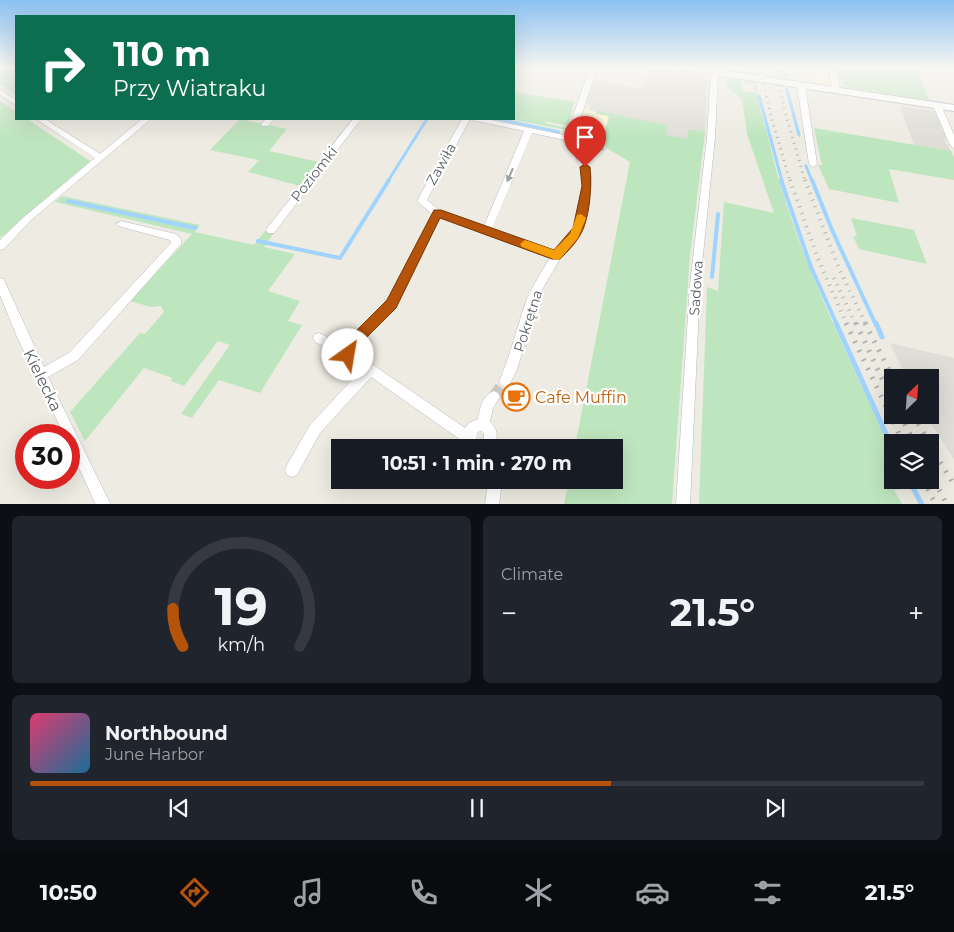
<!DOCTYPE html>
<meta charset="utf-8">
<style>
:root{--surface:#171b24;--page:#20242c;--text:#f1f3f6;--muted:#9ea1a6;--line:#363941;--accent:#b45309}
body{margin:0;font-family:Montserrat,sans-serif;background:var(--page);color:var(--text);height:100vh;display:flex;flex-direction:column;font-size:19px;white-space:nowrap}
*{box-sizing:border-box;margin:0}
p{font-size:16px;color:var(--muted)}
.icon{flex:none;width:28px;height:28px;fill:none;stroke:currentColor;stroke-width:2;stroke-linecap:round;stroke-linejoin:round}
.map{position:relative;height:504px;overflow:hidden}
.panel{display:flex;flex-direction:column;gap:12px;padding:12px;background:#0d0f14;flex:1}
.panel>*{flex:none}
.hud{position:absolute;left:15px;top:15px;width:500px;height:105px;border-radius:0px;box-shadow:0 5px 20px #0002;background:#0b6e4f;color:#fff;overflow:hidden}
.needle{width:32px;rotate:25deg}
.fabs{position:absolute;left:884px;top:369px;display:grid;gap:10px}
.fabs a{display:grid;place-items:center;width:55px;height:55px;border-radius:0px;background:var(--surface);box-shadow:0 5px 20px #0002;font-size:25px}
.speed{position:absolute;left:15px;top:424px;display:flex;gap:10px;font-size:25px;font-weight:700;text-align:center}
.speed>*{display:grid;place-content:center;width:65px;height:65px;border-radius:50%;background:var(--surface);box-shadow:0 5px 20px #0002;line-height:1}
.speed .limit{border:8px solid #d22;background:#fff;color:#111}
.pin{position:absolute;display:grid;place-items:center;width:42px;height:42px;color:#fff;margin:-51px -21px;border-radius:50% 50% 50% 0;rotate:-45deg;box-shadow:0 0 5px #0007}
.pin .icon{rotate:45deg}
.me{position:absolute;width:55px;margin:-28px;rotate:32deg;stroke-linejoin:round;filter:drop-shadow(0 0 4px #0008)}
.turn{display:flex;align-items:center;gap:18px;height:105px;padding:0 15px;font-size:22px}
.turn .icon{width:65px;height:65px;stroke-width:2.5}
.turn b{display:block;font-size:35px;line-height:42px}
.big{font-size:38px;font-weight:700;line-height:1.1}
.panel .card{flex:1;display:flex;flex-direction:column;justify-content:center;gap:8px;min-width:0;padding:0 18px;border-radius:8px;background:var(--page)}
.panel .dial{align-items:center;gap:0}
.dial svg{height:130px;overflow:visible;fill:none;stroke:var(--line);stroke-width:7;stroke-linecap:round;text-anchor:middle}
.dial text{fill:var(--text);stroke:none}
.song{display:flex;align-items:center;gap:15px}
.cover{width:60px;height:60px;border-radius:8px;background:linear-gradient(135deg,hsl(340 70% 55%),hsl(200 70% 35%))}
.played{height:5px;border-radius:2px;background:linear-gradient(90deg,var(--accent) 65%,var(--line) 65%)}
.keys{display:flex;justify-content:space-around;direction:ltr}
.heat{display:flex;justify-content:space-between;align-items:center;font-size:28px;direction:ltr}
.panel .tiles{flex:1;display:grid;gap:12px;grid-template-columns:1fr 1fr}
.card:last-child{grid-column:span 2}
.trip{position:absolute;left:331px;top:439px;width:292px;height:50px;border-radius:0px;background:var(--surface);box-shadow:0 5px 20px #0002;font-weight:700;line-height:50px;text-align:center}
.dock{display:flex;height:80px;justify-content:space-around;align-items:center;background:#090b0e;color:var(--muted)}
.dock .icon{width:35px;height:35px}
.dock .on{color:var(--accent)}
.dock b{font-size:22px;color:var(--text)}
.map>svg:first-child{display:block}
.commercial{fill:#fef6d6}
.industrial{fill:#deddd6}
.green{fill:#bee6be}
.lines{fill:none;stroke-linecap:round;stroke-linejoin:round}
.stream-far2{stroke:#a0d4ff;stroke-width:3}
.stream-far1{stroke:#a0d4ff;stroke-width:4}
.stream{stroke:#a0d4ff;stroke-width:5}
.minor-tunnel{stroke:#c9c8c2;stroke-width:12;stroke-dasharray:12 6;stroke-linecap:butt}
.minor-casing{stroke:#b7babf;stroke-width:1}
.tertiary-casing{stroke:#b7babf;stroke-width:2}
.minor{fill:#fff;fill-rule:evenodd}
.tertiary{fill:#fff;fill-rule:evenodd}
.rail-far2{stroke:#b3b4b4;stroke-width:3;stroke-dasharray:1 5;stroke-linecap:butt}
.rail-far1{stroke:#b3b4b4;stroke-width:4;stroke-dasharray:1 6;stroke-linecap:butt}
.rail{stroke:#b3b4b4;stroke-width:5;stroke-dasharray:2 8;stroke-linecap:butt}
.oneway{fill:#9c9ea1}
.route{fill:#b45309;stroke:#753606}
.slow{fill:#f59e0b}
.labels{text-anchor:middle;stroke-width:4.5;stroke-linejoin:round;paint-order:stroke}
.street-label{font-size:14px;fill:#5a5e63;stroke:#fff}
.near-street-label{font-size:16px;fill:#5a5e63;stroke:#fff}
.near-food-label{font-size:16px;fill:#c56008;stroke:#fff;text-anchor:start}
</style>
<div class="map">
<svg width="954" height="505" viewBox="0 0 954 505">
<rect width="100%" height="100%" fill="#eeebe2"/>
<path class="commercial" d="M811 67H827L831 85 813 82Z
M583 109 609 116 605 130 588 134 579 133Z"/>
<path class="industrial" d="M648 67 703 76 707 79 705 132 689 129 688 139 665 135 666 125 590 110 591 106 587 103 593 80 643 89Z
M900 106 935 111 946 138 945 139 946 143 951 151 914 145Z
M890 343 954 358V459L925 415H930V378L906 377Z"/>
<path class="green" d="M4 67H16V92L14 93 0 84V69Z
M835 67H916L929 100 845 87 843 79 837 78Z
M729 78 740 79 742 91 756 93 754 84 744 83 743 80 757 82C755 99 764 120 768 137 793 248 845 349 892 451V480H907L912 488 894 490 902 504H699L707 287 718 291 724 202 774 213 747 134 742 99 726 86 727 80 724 79Z
M514 92 574 102 568 126 546 121 545 123 567 128V130L509 119H514Z
M0 101 16 112V119H27L90 161 0 238Z
M597 111 667 125 666 135 687 139 689 129 705 132 690 256 672 504H564L569 480H615V448L575 447 630 162 585 135 592 132 598 133 601 129 605 130 609 116 596 114Z
M240 119 287 129 269 151 319 162 300 186 248 172 259 160 210 150Z
M814 128 951 151 954 158V180L889 169 899 203 829 189 818 165H822Z
M62 196 200 225 195 232 254 245 265 231 274 233 264 247 295 254 268 291 300 301 288 321 302 325 260 393 219 380 192 418 181 414 230 345 218 341 184 386 171 381 172 378 144 368 85 441 70 412 140 333 145 334 164 312 161 306 151 307 130 301 192 234 55 202Z
M851 218 914 230 927 264 859 249 853 236H857Z"/>
<g class="lines">
<path class="stream-far2" d="M782 67 784 76
M787 90 799 135
M759 96 782 181
M498 119 559 132
M580 136 603 149
M806 166 812 181
M388 181 427 119"/>
<path class="stream-far1" d="M781 180 811 267 837 325
M812 180 832 230 876 325
M68 201 195 228
M258 241 340 258 389 180
M712 277 718 214"/>
<path class="stream" d="M836 323 892 447
M876 323 882 337
M909 480 922 505"/>
<path class="minor-tunnel" d="M494 397 505 381"/>
<g class="minor-casing">
<path id="minor" d="M590 67H597L579 123 575 127 572 136 577 139 591 175V186L584 228 578 238 560 259 543 288 537 301 517 370 509 385 505 387 501 385 499 381C511 355 517 326 527 299 533 285 542 271 550 258L439 217 396 307 353 351 465 428 469 423 478 419C480 408 482 396 494 391L498 393 500 397 493 408 490 422C499 430 498 438 493 447L467 448 465 443 371 377 320 433 297 475 292 477 287 475 285 470 287 465 310 425 361 370 334 351 315 342 313 338 315 334 319 333 344 345 388 301 432 214 417 201 462 119H470L427 200 440 211 484 226 524 131 476 121 472 119H486L564 135 567 126 571 122ZM532 133 570 141 583 175V186L574 228 554 251 492 229ZM478 432 481 431 484 434V438L482 440H478L476 438Z
M828 67H835L840 90 839 92H833L832 90Z
M711 70 718 72 715 137 700 284 690 505H676L690 284 707 137Z
M798 83 805 85 817 164 813 167 809 164 797 85Z
M0 90 16 100V105L0 95Z
M934 103H937L941 105 954 135V148L950 145 933 105Z
M36 119H45L100 154 142 119H151L30 221 4 249 0 250V240L24 217 95 158Z
M266 119H274L268 126H262L261 124Z
M353 119H361L274 233H268L266 230 268 227Z
M121 221 176 234 181 239V244L78 360 48 377 111 505H96L69 446V435H64L17 337 0 295V278L4 279 5 282 44 367 70 352 171 243 170 240 118 226 116 224Z
M485 480H499L501 489 499 505H485L487 489Z"/>
</g>
<g class="tertiary-casing">
<path id="tertiary" d="M679 67H701L954 105V111L683 70Z"/>
</g>
<use href="#minor" class="minor"/>
<use href="#tertiary" class="tertiary"/>
<path class="rail-far2" d="M760 67 771 116 790 181
M776 67 784 108 805 181"/>
<path class="rail-far1" d="M790 180 818 259 847 325
M805 180 838 266 866 325
M834 278 856 325"/>
<path class="rail" d="M846 323 903 442
M856 323 892 400
M865 323 893 378
M900 415 914 442
M913 415 929 442
M930 445 954 485
M930 472 947 505
M923 480 936 505"/>
</g>
<defs><path id="oneway-solid" d="M-6-.8H1V-3.2L6.5 0L1 3.2V.8H-6Z" transform="scale(1.25)"/></defs>
<use class="oneway" href="#oneway-solid" transform="translate(510 175) rotate(113)"/>
<linearGradient id="sky" x2="0" y2="1"><stop stop-color="#8bc1f1"/><stop offset="0.49" stop-color="#f7f6f2"/><stop offset="1" stop-color="#f7f6f2" stop-opacity="0"/></linearGradient>
<rect width="954" height="138" fill="url(#sky)"/>
<path class="route" d="M585 164 590 167C592 187 590 220 579 237 574 245 567 252 560 259H552L440 218 396 308 355 349 353 359 348 361 343 359 341 351 346 341 387 300 434 210H441L554 250 573 228 582 186 580 167Z"/>
<path class="slow" d="M581 214 586 218 578 238 560 259 556 260 522 247 520 244 525 240 554 250 570 234 577 215Z"/>
<defs>
<g id="cafe-ring" transform="scale(1.4375)"><circle r="9.5" fill="#fff" stroke="#e8710a" stroke-width="1.5"/><path d="M-5.5-4.5H6V0H3Q3 3.5 0 3.5H-2.5Q-5.5 3.5-5.5 0ZM3-3.2v2h1.7v-2ZM-6 4.5H4V6H-6Z" fill="#e8710a"/></g>
</defs>
<g fill-rule="evenodd">
<use href="#cafe-ring" x="516" y="397"/>
</g>
<g class="labels">
<g class="street-label">
<text transform="translate(441 164) rotate(-61)" y="5">Zawiła</text>
<text transform="translate(314 174) rotate(-52)" y="5">Poziomki</text>
<text transform="translate(696 288) rotate(-86)" y="5">Sadowa</text>
<text transform="translate(528 321) rotate(-72)" y="5">Pokrętna</text>
</g>
<g class="near-street-label">
<text transform="translate(43 380) rotate(64)" y="6">Kielecka</text>
</g>
<g class="near-food-label">
<text x="535" y="403">Cafe Muffin</text>
</g>
</g>
</svg>
<div class="fabs">
<a><svg class="needle" viewBox="-14 -14 28 28"><path d="M0-13l5 13h-10z" fill="#e53935"/><path d="M0 13l5-13h-10z" fill="#9ea1a6"/></svg></a>
<a><svg class="icon" aria-label="layers" viewBox="0 0 24 24"><path d="M12 4l9 5-9 5-9-5zM3 14l9 5 9-5"/></svg></a>
</div>
<div class="speed"><div class="limit">30</div></div>
<div class="pin" style="left:585px;top:167px;background:#d93025"><svg class="icon" aria-label="arrive" viewBox="0 0 24 24"><path d="M6 21V4h12l-3 4 3 4H6"/></svg></div>
<svg class="me" style="left:348px;top:355px" viewBox="-20 -20 40 40"><circle r="19" fill="#fff"/><path d="M0-13L10 11 0 6-10 11z" fill="#b45309"/></svg>
<div class="trip">10:51 · 1 min · 270 m</div>
<div class="hud">
<div class="turn"><svg class="icon" aria-label="right" viewBox="0 0 24 24"><path d="M7 20v-9h11M14 6l5 5-5 5"/></svg><div><b>110 m</b>Przy Wiatraku</div></div>
</div>
</div>
<section class="panel">
<div class="tiles">
<div class="card dial"><svg viewBox="0 0 100 80">
<path d="M14 69A42 42 0 1 1 86 69"/>
<path d="M14 69A42 42 0 0 1 8 46" stroke="#b45309"/>
<text x="50" y="56" font-size="32" font-weight="700">19</text>
<text x="50" y="72" font-size="11">km/h</text>
</svg></div>
<div class="card"><p>Climate</p>
<div class="heat"><a>−</a><b class="big">21.5°</b><a>+</a></div>
</div>
<div class="card">
<div class="song"><i class="cover"></i><div><b>Northbound</b><p>June Harbor</p></div></div>
<div class="played"></div>
<div class="keys"><svg class="icon" aria-label="previous" viewBox="0 0 24 24"><path d="M18 5L8 12l10 7zM5 5v14"/></svg><svg class="icon" aria-label="pause" viewBox="0 0 24 24"><path d="M8 5v14M16 5v14"/></svg><svg class="icon" aria-label="next" viewBox="0 0 24 24"><path d="M6 5l10 7-10 7zM19 5v14"/></svg></div>
</div>
</div>
</section>
<nav class="dock">
<b>10:50</b>
<svg class="icon on" aria-label="directions" viewBox="0 0 24 24"><path d="M12 3l9 9-9 9-9-9zM9 14v-3h6M13 9l2 2-2 2"/></svg>
<svg class="icon" aria-label="music" viewBox="0 0 24 24"><path d="M9 18V5l10-2v13"/><circle cx="6" cy="18" r="3"/><circle cx="16" cy="16" r="3"/></svg>
<svg class="icon" aria-label="phone" viewBox="0 0 24 24"><path d="M5 4h4l2 5-3 2q2 4 5 5l2-3 5 2v4C11 20 4 13 5 4z"/></svg>
<svg class="icon" aria-label="climate" viewBox="0 0 24 24"><path d="M12 3v18M4 7l16 10M4 17L20 7"/></svg>
<svg class="icon" aria-label="car" viewBox="0 0 24 24"><path d="M5 17H2v-5l4-1 3-4h7l3 4 3 1v5h-3M9 17h6M6 11h13"/><circle cx="7" cy="17" r="2"/><circle cx="17" cy="17" r="2"/></svg>
<svg class="icon" aria-label="filters" viewBox="0 0 24 24"><path d="M4 7h16M4 17h16"/><circle cx="9" cy="7" r="2"/><circle cx="15" cy="17" r="2"/></svg>
<b>21.5°</b>
</nav>
